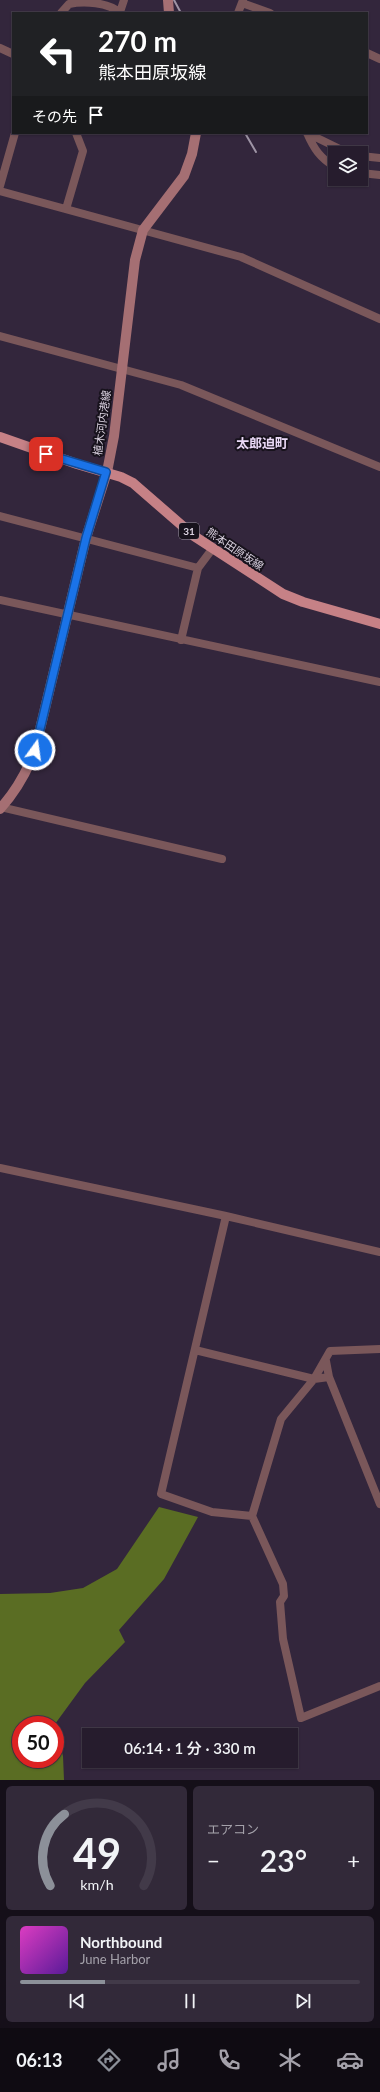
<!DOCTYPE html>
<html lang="ja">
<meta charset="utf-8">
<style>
:root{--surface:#261c2d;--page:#322939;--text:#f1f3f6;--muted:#a4a1aa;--line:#423a49;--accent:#8c9099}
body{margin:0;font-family:Lato,"Noto Sans JP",sans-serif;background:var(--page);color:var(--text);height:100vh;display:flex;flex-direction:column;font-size:15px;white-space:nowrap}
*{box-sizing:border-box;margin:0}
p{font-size:13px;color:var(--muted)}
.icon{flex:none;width:22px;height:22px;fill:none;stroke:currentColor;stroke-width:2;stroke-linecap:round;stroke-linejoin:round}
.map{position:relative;height:1780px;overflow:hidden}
.sheet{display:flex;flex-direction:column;gap:6px;padding:6px;background:#150f19;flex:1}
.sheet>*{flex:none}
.banner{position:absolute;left:12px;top:12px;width:356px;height:122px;border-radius:0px;box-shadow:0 1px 3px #0004,0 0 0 1px var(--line);background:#202124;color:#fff;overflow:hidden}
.controls{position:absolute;left:328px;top:146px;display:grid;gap:8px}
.controls a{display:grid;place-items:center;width:40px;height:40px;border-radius:0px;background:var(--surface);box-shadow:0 1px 3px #0004,0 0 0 1px var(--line);font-size:20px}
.speed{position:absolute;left:12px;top:1716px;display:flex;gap:8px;font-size:20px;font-weight:700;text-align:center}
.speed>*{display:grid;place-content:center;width:52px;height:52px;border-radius:50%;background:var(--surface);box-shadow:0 1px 3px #0004,0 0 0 1px var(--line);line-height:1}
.speed .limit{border:6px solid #d22;background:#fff;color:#111}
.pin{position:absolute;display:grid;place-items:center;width:34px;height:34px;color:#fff;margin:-17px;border-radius:8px;box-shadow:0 2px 6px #0006}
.me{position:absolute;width:44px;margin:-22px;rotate:14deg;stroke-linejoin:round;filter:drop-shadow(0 0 3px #0008)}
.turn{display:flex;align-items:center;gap:14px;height:84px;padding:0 20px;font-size:18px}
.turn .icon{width:52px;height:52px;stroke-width:2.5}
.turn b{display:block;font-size:28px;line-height:34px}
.then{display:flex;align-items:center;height:38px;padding:0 20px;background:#0003;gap:8px;font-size:15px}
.big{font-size:30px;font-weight:600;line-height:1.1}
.sheet .widget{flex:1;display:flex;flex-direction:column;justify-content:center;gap:6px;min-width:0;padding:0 14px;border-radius:6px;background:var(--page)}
.sheet .dial{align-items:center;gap:0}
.dial svg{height:104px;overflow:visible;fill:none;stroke:var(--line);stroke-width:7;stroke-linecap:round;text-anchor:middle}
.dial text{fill:var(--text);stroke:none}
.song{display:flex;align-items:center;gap:12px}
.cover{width:48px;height:48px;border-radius:6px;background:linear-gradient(135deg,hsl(310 70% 55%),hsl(270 70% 35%))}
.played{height:4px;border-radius:2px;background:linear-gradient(90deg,var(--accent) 25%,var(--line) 25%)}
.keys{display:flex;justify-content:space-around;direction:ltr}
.heat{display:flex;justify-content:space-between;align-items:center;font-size:22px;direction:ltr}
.sheet .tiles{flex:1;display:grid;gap:6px;grid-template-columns:1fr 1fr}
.widget:last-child{grid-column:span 2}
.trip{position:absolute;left:82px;top:1728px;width:216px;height:40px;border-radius:0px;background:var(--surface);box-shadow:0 1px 3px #0004,0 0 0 1px var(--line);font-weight:600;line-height:40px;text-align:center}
.dock{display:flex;height:64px;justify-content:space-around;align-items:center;background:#0f0b12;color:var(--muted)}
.dock .icon{width:28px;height:28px}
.dock .current{color:var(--accent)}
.dock b{font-size:18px;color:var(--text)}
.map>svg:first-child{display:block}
.forest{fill:#5a6d23;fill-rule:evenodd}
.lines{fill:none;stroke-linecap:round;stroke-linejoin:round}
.minor{stroke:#7a575a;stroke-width:8}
.secondary{stroke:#a56f73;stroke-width:10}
.primary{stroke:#c68186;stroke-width:10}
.rail{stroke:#9e94a5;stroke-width:2}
.route-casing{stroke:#114b97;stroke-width:10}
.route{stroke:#1a73e8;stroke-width:7}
.labels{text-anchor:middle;stroke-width:4;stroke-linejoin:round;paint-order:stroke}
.shield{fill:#17121c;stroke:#9f98a4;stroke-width:1}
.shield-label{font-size:10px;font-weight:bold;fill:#d9d1df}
.street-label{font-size:11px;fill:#d9d1df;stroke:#17121c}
.quarter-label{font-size:13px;font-weight:bold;fill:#ead9f7;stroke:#17121c}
</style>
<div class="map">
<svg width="380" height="1780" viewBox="0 0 380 1780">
<rect width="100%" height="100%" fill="#33263c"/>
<path class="forest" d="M159 1507 198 1517 164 1579 119 1630 125 1642 85 1683 55 1724 63 1756 64 1780H0V1594L50 1593 83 1588 117 1569ZM21 1725H55V1759H21Z"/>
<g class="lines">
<path class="minor" d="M242 3 270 13
M120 12 124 0
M61 13 69 4C83 1 109 2 120 13
M238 13 243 0
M0 48 13 54
M367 53 380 59
M307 133 348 153
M307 133C314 149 320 158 335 167
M361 156 380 158
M361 173 380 175
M0 186 15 133
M0 191 241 257 380 319
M66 209 83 151 76 133
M0 336 181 385 380 467
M0 516 198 568
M0 600 380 682
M181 640 198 568 213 548
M0 807 222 859
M0 1168 226 1216 380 1252
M226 1216 161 1494 212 1512 252 1516
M380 1349 330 1351 314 1379 281 1419 252 1516 283 1584 284 1596 280 1602 283 1639 301 1718 380 1686
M195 1350 314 1379 329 1377
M326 1361 329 1377 380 1504"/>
<path class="secondary" d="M168 0 169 13
M0 809C16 791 27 772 35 750L86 538 107 472 114 436 135 260 143 230 184 176 192 154 196 133"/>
<path class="primary" d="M0 437 77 464 121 477 133 483 194 536 283 594 303 602 380 624"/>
<path class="rail" d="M174 0 181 13
M245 133 256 152"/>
</g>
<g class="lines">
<g class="route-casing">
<path id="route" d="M35 750 86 538 106 472 46 454"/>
</g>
<use href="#route" class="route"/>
</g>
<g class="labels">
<rect class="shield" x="179" y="523" width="20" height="16" rx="3"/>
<g class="shield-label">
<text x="189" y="535">31</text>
</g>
<g class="street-label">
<text transform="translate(102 423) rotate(-82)" y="4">植木河内港線</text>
<text transform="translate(235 549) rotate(34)" y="4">熊本田原坂線</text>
</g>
<g class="quarter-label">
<text x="262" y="448">太郎迫町</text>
</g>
</g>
</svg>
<div class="controls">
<a><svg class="icon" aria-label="layers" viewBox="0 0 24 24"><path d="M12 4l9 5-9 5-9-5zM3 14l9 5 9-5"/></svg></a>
</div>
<div class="speed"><div class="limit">50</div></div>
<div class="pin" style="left:46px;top:454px;background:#d93025"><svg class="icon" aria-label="arrive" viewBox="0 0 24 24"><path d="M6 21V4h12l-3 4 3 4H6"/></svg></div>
<svg class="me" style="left:35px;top:750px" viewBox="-20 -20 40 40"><circle r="17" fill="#1a73e8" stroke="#fff" stroke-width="3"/><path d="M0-11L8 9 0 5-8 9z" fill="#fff"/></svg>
<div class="trip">06:14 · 1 分 · 330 m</div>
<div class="banner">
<div class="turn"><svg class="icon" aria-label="left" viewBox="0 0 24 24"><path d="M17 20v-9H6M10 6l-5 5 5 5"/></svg><div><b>270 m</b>熊本田原坂線</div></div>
<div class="then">その先<svg class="icon" aria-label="arrive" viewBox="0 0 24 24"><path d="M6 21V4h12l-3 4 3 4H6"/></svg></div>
</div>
</div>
<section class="sheet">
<div class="tiles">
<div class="widget dial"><svg viewBox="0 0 100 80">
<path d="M14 69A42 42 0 1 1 86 69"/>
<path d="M14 69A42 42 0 0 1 25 14" stroke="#8c9099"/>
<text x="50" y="56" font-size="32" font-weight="700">49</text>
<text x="50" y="72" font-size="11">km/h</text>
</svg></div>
<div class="widget"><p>エアコン</p>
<div class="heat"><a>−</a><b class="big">23°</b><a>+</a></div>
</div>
<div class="widget">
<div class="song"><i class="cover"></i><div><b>Northbound</b><p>June Harbor</p></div></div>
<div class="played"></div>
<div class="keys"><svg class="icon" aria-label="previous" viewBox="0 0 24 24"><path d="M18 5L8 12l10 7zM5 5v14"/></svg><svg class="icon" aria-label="pause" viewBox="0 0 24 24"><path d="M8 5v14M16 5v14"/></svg><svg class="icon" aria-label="next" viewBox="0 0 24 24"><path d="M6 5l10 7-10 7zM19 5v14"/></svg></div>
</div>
</div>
</section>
<nav class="dock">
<b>06:13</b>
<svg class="icon current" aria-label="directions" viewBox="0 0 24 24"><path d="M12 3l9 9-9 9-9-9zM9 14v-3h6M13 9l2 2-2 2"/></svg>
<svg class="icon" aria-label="music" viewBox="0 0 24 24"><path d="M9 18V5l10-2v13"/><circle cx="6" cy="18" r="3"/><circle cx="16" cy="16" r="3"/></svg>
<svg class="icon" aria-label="phone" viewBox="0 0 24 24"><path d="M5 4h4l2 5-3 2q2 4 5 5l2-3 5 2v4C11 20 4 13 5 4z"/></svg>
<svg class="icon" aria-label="climate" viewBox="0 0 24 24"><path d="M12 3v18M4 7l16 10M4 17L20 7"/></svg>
<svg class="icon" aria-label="car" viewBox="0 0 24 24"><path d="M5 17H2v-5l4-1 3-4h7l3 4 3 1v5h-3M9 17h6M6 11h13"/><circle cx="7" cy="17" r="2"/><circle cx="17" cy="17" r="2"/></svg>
</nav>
